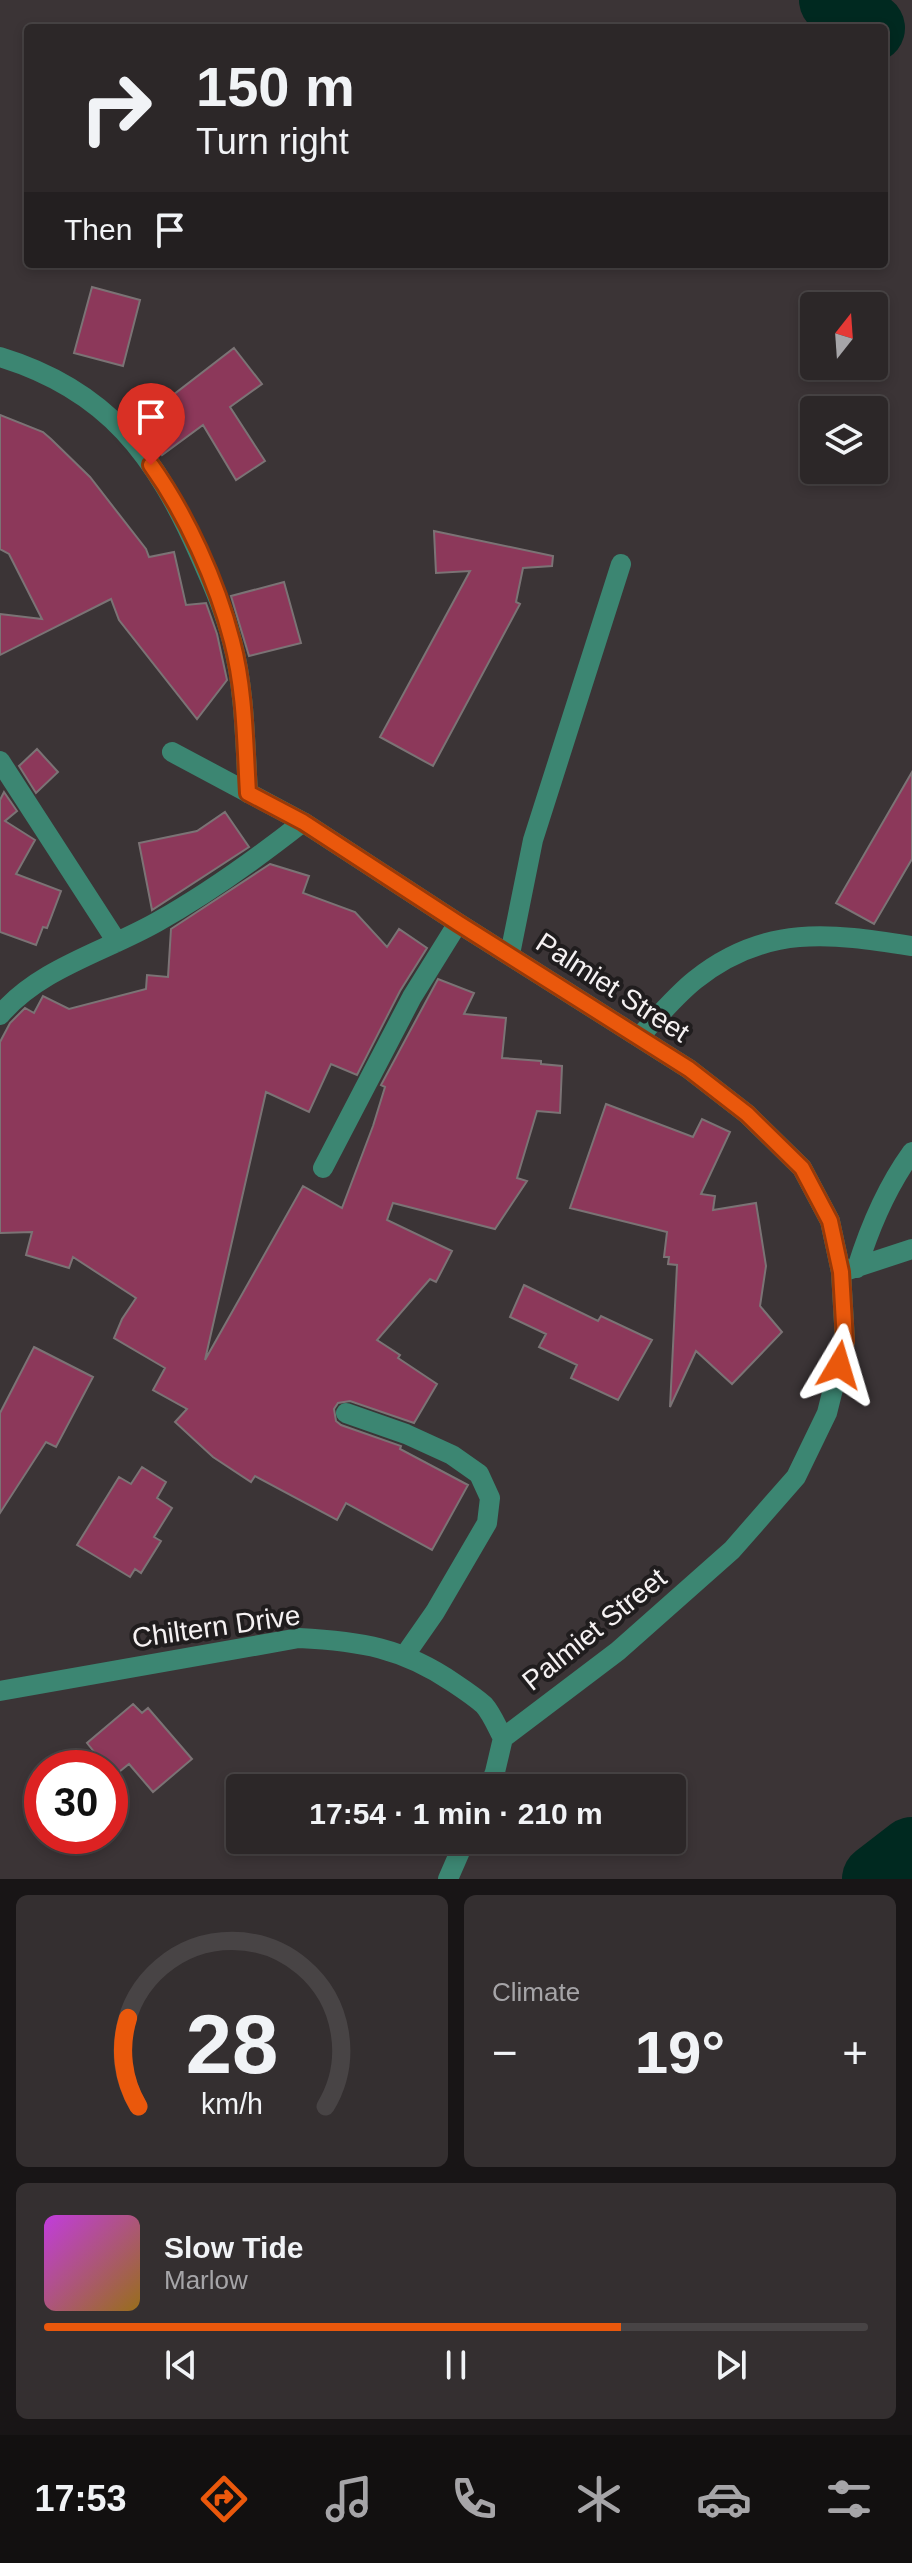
<!DOCTYPE html>
<meta charset="utf-8">
<style>
:root{--surface:#2c2728;--page:#342f30;--text:#f1f3f6;--muted:#a6a5a8;--line:#484445;--accent:#ea580c}
body{margin:0;font-family:Helvetica,sans-serif;background:var(--page);color:var(--text);height:100vh;display:flex;flex-direction:column;font-size:30px;white-space:nowrap}
*{box-sizing:border-box;margin:0}
p{font-size:26px;color:var(--muted)}
.icon{flex:none;width:44px;height:44px;fill:none;stroke:currentColor;stroke-width:2;stroke-linecap:round;stroke-linejoin:round}
.map{position:relative;height:1879px;overflow:hidden}
.details{display:flex;flex-direction:column;gap:16px;padding:16px;background:#181516;flex:1}
.details>*{flex:none}
.top-card{position:absolute;left:24px;top:24px;width:864px;height:244px;border-radius:8px;box-shadow:0 4px 12px #0003,0 0 0 2px var(--line);background:#2c2728;color:var(--text);overflow:hidden}
.needle{width:52px;rotate:17deg}
.controls{position:absolute;left:800px;top:292px;display:grid;gap:16px}
.controls a{display:grid;place-items:center;width:88px;height:88px;border-radius:8px;background:var(--surface);box-shadow:0 4px 12px #0003,0 0 0 2px var(--line);font-size:40px}
.speed{position:absolute;left:24px;top:1750px;display:flex;gap:16px;font-size:40px;font-weight:700;text-align:center}
.speed>*{display:grid;place-content:center;width:104px;height:104px;border-radius:50%;background:var(--surface);box-shadow:0 4px 12px #0003,0 0 0 2px var(--line);line-height:1}
.speed .limit{border:12px solid #d22;background:#fff;color:#111}
.pin{position:absolute;display:grid;place-items:center;width:68px;height:68px;color:#fff;margin:-82px -34px;border-radius:50% 50% 50% 0;rotate:-45deg;box-shadow:0 0 8px #0007}
.pin .icon{rotate:45deg}
.me{position:absolute;width:88px;margin:-44px;rotate:7deg;stroke-linejoin:round;filter:drop-shadow(0 0 6px #0008)}
.turn{display:flex;align-items:center;gap:28px;height:168px;padding:0 40px;font-size:36px}
.turn .icon{width:104px;height:104px;stroke-width:2.5}
.turn b{display:block;font-size:56px;line-height:68px}
.then{display:flex;align-items:center;height:76px;padding:0 40px;background:#0003;gap:16px;font-size:30px}
.big{font-size:60px;font-weight:700;line-height:1.1}
.details .card{flex:1;display:flex;flex-direction:column;justify-content:center;gap:12px;min-width:0;padding:0 28px;border-radius:12px;background:var(--page)}
.details .dial{align-items:center;gap:0}
.dial svg{height:208px;overflow:visible;fill:none;stroke:var(--line);stroke-width:7;stroke-linecap:round;text-anchor:middle}
.dial text{fill:var(--text);stroke:none}
.song{display:flex;align-items:center;gap:24px}
.cover{width:96px;height:96px;border-radius:12px;background:linear-gradient(135deg,hsl(290 70% 55%),hsl(40 70% 35%))}
.played{height:8px;border-radius:4px;background:linear-gradient(90deg,var(--accent) 70%,var(--line) 70%)}
.keys{display:flex;justify-content:space-around;direction:ltr}
.heat{display:flex;justify-content:space-between;align-items:center;font-size:44px;direction:ltr}
.details .tiles{flex:1;display:grid;gap:16px;grid-template-columns:1fr 1fr}
.card:last-child{grid-column:span 2}
.trip{position:absolute;left:226px;top:1774px;width:460px;height:80px;border-radius:8px;background:var(--surface);box-shadow:0 4px 12px #0003,0 0 0 2px var(--line);font-weight:700;line-height:80px;text-align:center}
.dock{display:flex;height:128px;justify-content:space-around;align-items:center;background:#121010;color:var(--muted)}
.dock .icon{width:56px;height:56px}
.dock .on{color:var(--accent)}
.dock b{font-size:36px;color:var(--text)}
.map>svg:first-child{display:block}
.lines{fill:none;stroke-linecap:round;stroke-linejoin:round}
.river{stroke:#002920;stroke-width:70}
.building{fill:#8c385a;stroke:#7b7375;stroke-width:2}
.minor{stroke:#3c8672;stroke-width:20}
.route-casing{stroke:#983908;stroke-width:20}
.route{stroke:#ea580c;stroke-width:14}
.labels{text-anchor:middle;stroke-width:8;stroke-linejoin:round;paint-order:stroke}
.street-label{font-size:28px;fill:#f5f1f2;stroke:#201d1e}
</style>
<div class="map">
<svg width="912" height="1879" viewBox="0 0 912 1879">
<rect width="100%" height="100%" fill="#3b3436"/>
<g class="lines">
<path class="river" d="M834 0 870 28
M877 1879 912 1852"/>
</g>
<path class="building" d="M92 287 140 300 123 366 74 353Z
M234 348 262 384 230 407 265 461 236 480 203 425 162 455 138 422Z
M0 415 43 432 51 439 90 477 146 549 149 557 174 552 186 605 206 603 217 634 227 680 197 719 119 620 111 599 0 655V614L42 619 9 554 0 549Z
M434 531 553 556 552 566 523 568 516 602 520 604 433 766 380 737 470 571 436 573Z
M284 582 301 643 249 656 231 596Z
M37 749 58 772 36 793 19 766Z
M912 772V859L874 924 836 903Z
M4 792 17 811 5 821 35 840 16 874 61 891 47 928 43 927 36 945 0 932V800Z
M225 812 249 847 152 910 139 843 197 831Z
M270 864 309 876 303 893 355 912 387 947 399 929 427 948 400 991 357 1075 331 1064 309 1112 266 1092 205 1360 303 1186 342 1208 373 1126 385 1087 381 1085 438 979 474 993 464 1014 506 1018 502 1058 541 1061V1064L562 1066 560 1113 537 1111 517 1178 527 1181 495 1229 393 1203 387 1220 452 1251 436 1282 430 1279 377 1340 400 1355 398 1358 437 1384 414 1423 350 1401 338 1403 334 1409 336 1421 341 1425 401 1446 400 1449 468 1485 432 1550 346 1503 337 1520 255 1476 251 1482 213 1457 175 1422 187 1409 153 1390 165 1368 114 1338 122 1319 136 1298 73 1257 69 1268 26 1255 32 1232 0 1233V1042L10 1023 25 1008 34 1013 43 996 69 1009 146 989 147 975 168 977 171 929Z
M606 1104 693 1137 702 1119 730 1132 701 1194 715 1196 713 1210 756 1203 766 1266 760 1306 782 1332 732 1384 696 1351 670 1407 677 1265 668 1264 669 1257H664L667 1232 570 1208Z
M524 1285 598 1321 601 1316 652 1340 618 1400 571 1378 577 1365 539 1347 546 1334 510 1317Z
M34 1347 93 1377 56 1447 46 1442 0 1513V1413Z
M142 1467 166 1482 157 1498 172 1508 154 1537 161 1541 141 1573 135 1569 130 1577 77 1545 119 1477 131 1484Z
M133 1704 142 1713 148 1708 192 1759 153 1792 129 1764 114 1776 110 1768H107L87 1743Z"/>
<g class="lines">
<path class="minor" d="M0 357C108 390 156 456 200 556 212 583 225 612 232 641 245 690 245 743 248 793
M172 752 303 822 458 923 689 1069 747 1114 802 1168 830 1221 841 1272 845 1341 827 1413 796 1477 732 1550 618 1651 503 1738
M0 761 117 942
M510 954 533 840 621 564
M0 1015C40 968 104 952 157 922 209 893 256 859 303 822
M639 1037C657 1018 675 996 695 980 765 924 830 933 912 946
M323 1168 412 997 458 923
M857 1268C870 1226 886 1188 912 1152
M848 1270 912 1249
M346 1413 406 1434 452 1455 479 1474 490 1498 487 1523 435 1612 405 1655
M0 1691 299 1638C360 1641 403 1648 454 1683 463 1689 475 1697 484 1705 492 1714 497 1727 503 1738
M489 1788 495 1772 503 1738
M448 1879 465 1840"/>
</g>
<g class="lines">
<g class="route-casing">
<path id="route" d="M151 465C186 514 217 582 232 641 245 690 245 743 248 793L303 822 458 923 689 1069 747 1114 802 1168 830 1221 841 1272 845 1341 839 1365"/>
</g>
<use href="#route" class="route"/>
</g>
<g class="labels">
<g class="street-label">
<text transform="translate(613 987) rotate(33)" y="10">Palmiet Street</text>
<text transform="translate(216 1626) rotate(-8)" y="10">Chiltern Drive</text>
<text transform="translate(594 1629) rotate(-39)" y="10">Palmiet Street</text>
</g>
</g>
</svg>
<div class="controls">
<a><svg class="needle" viewBox="-14 -14 28 28"><path d="M0-13l5 13h-10z" fill="#e53935"/><path d="M0 13l5-13h-10z" fill="#a6a5a8"/></svg></a>
<a><svg class="icon" aria-label="layers" viewBox="0 0 24 24"><path d="M12 4l9 5-9 5-9-5zM3 14l9 5 9-5"/></svg></a>
</div>
<div class="speed"><div class="limit">30</div></div>
<div class="pin" style="left:151px;top:465px;background:#d93025"><svg class="icon" aria-label="arrive" viewBox="0 0 24 24"><path d="M6 21V4h12l-3 4 3 4H6"/></svg></div>
<svg class="me" style="left:839px;top:1365px" viewBox="-20 -20 40 40"><path d="M0-17L14 15 0 8-14 15z" fill="#ea580c" stroke="#fff" stroke-width="4"/></svg>
<div class="trip">17:54 · 1 min · 210 m</div>
<div class="top-card">
<div class="turn"><svg class="icon" aria-label="right" viewBox="0 0 24 24"><path d="M7 20v-9h11M14 6l5 5-5 5"/></svg><div><b>150 m</b>Turn right</div></div>
<div class="then">Then<svg class="icon" aria-label="arrive" viewBox="0 0 24 24"><path d="M6 21V4h12l-3 4 3 4H6"/></svg></div>
</div>
</div>
<section class="details">
<div class="tiles">
<div class="card dial"><svg viewBox="0 0 100 80">
<path d="M14 69A42 42 0 1 1 86 69"/>
<path d="M14 69A42 42 0 0 1 10 35" stroke="#ea580c"/>
<text x="50" y="56" font-size="32" font-weight="700">28</text>
<text x="50" y="72" font-size="11">km/h</text>
</svg></div>
<div class="card"><p>Climate</p>
<div class="heat"><a>−</a><b class="big">19°</b><a>+</a></div>
</div>
<div class="card">
<div class="song"><i class="cover"></i><div><b>Slow Tide</b><p>Marlow</p></div></div>
<div class="played"></div>
<div class="keys"><svg class="icon" aria-label="previous" viewBox="0 0 24 24"><path d="M18 5L8 12l10 7zM5 5v14"/></svg><svg class="icon" aria-label="pause" viewBox="0 0 24 24"><path d="M8 5v14M16 5v14"/></svg><svg class="icon" aria-label="next" viewBox="0 0 24 24"><path d="M6 5l10 7-10 7zM19 5v14"/></svg></div>
</div>
</div>
</section>
<nav class="dock">
<b>17:53</b>
<svg class="icon on" aria-label="directions" viewBox="0 0 24 24"><path d="M12 3l9 9-9 9-9-9zM9 14v-3h6M13 9l2 2-2 2"/></svg>
<svg class="icon" aria-label="music" viewBox="0 0 24 24"><path d="M9 18V5l10-2v13"/><circle cx="6" cy="18" r="3"/><circle cx="16" cy="16" r="3"/></svg>
<svg class="icon" aria-label="phone" viewBox="0 0 24 24"><path d="M5 4h4l2 5-3 2q2 4 5 5l2-3 5 2v4C11 20 4 13 5 4z"/></svg>
<svg class="icon" aria-label="climate" viewBox="0 0 24 24"><path d="M12 3v18M4 7l16 10M4 17L20 7"/></svg>
<svg class="icon" aria-label="car" viewBox="0 0 24 24"><path d="M5 17H2v-5l4-1 3-4h7l3 4 3 1v5h-3M9 17h6M6 11h13"/><circle cx="7" cy="17" r="2"/><circle cx="17" cy="17" r="2"/></svg>
<svg class="icon" aria-label="filters" viewBox="0 0 24 24"><path d="M4 7h16M4 17h16"/><circle cx="9" cy="7" r="2"/><circle cx="15" cy="17" r="2"/></svg>
</nav>
